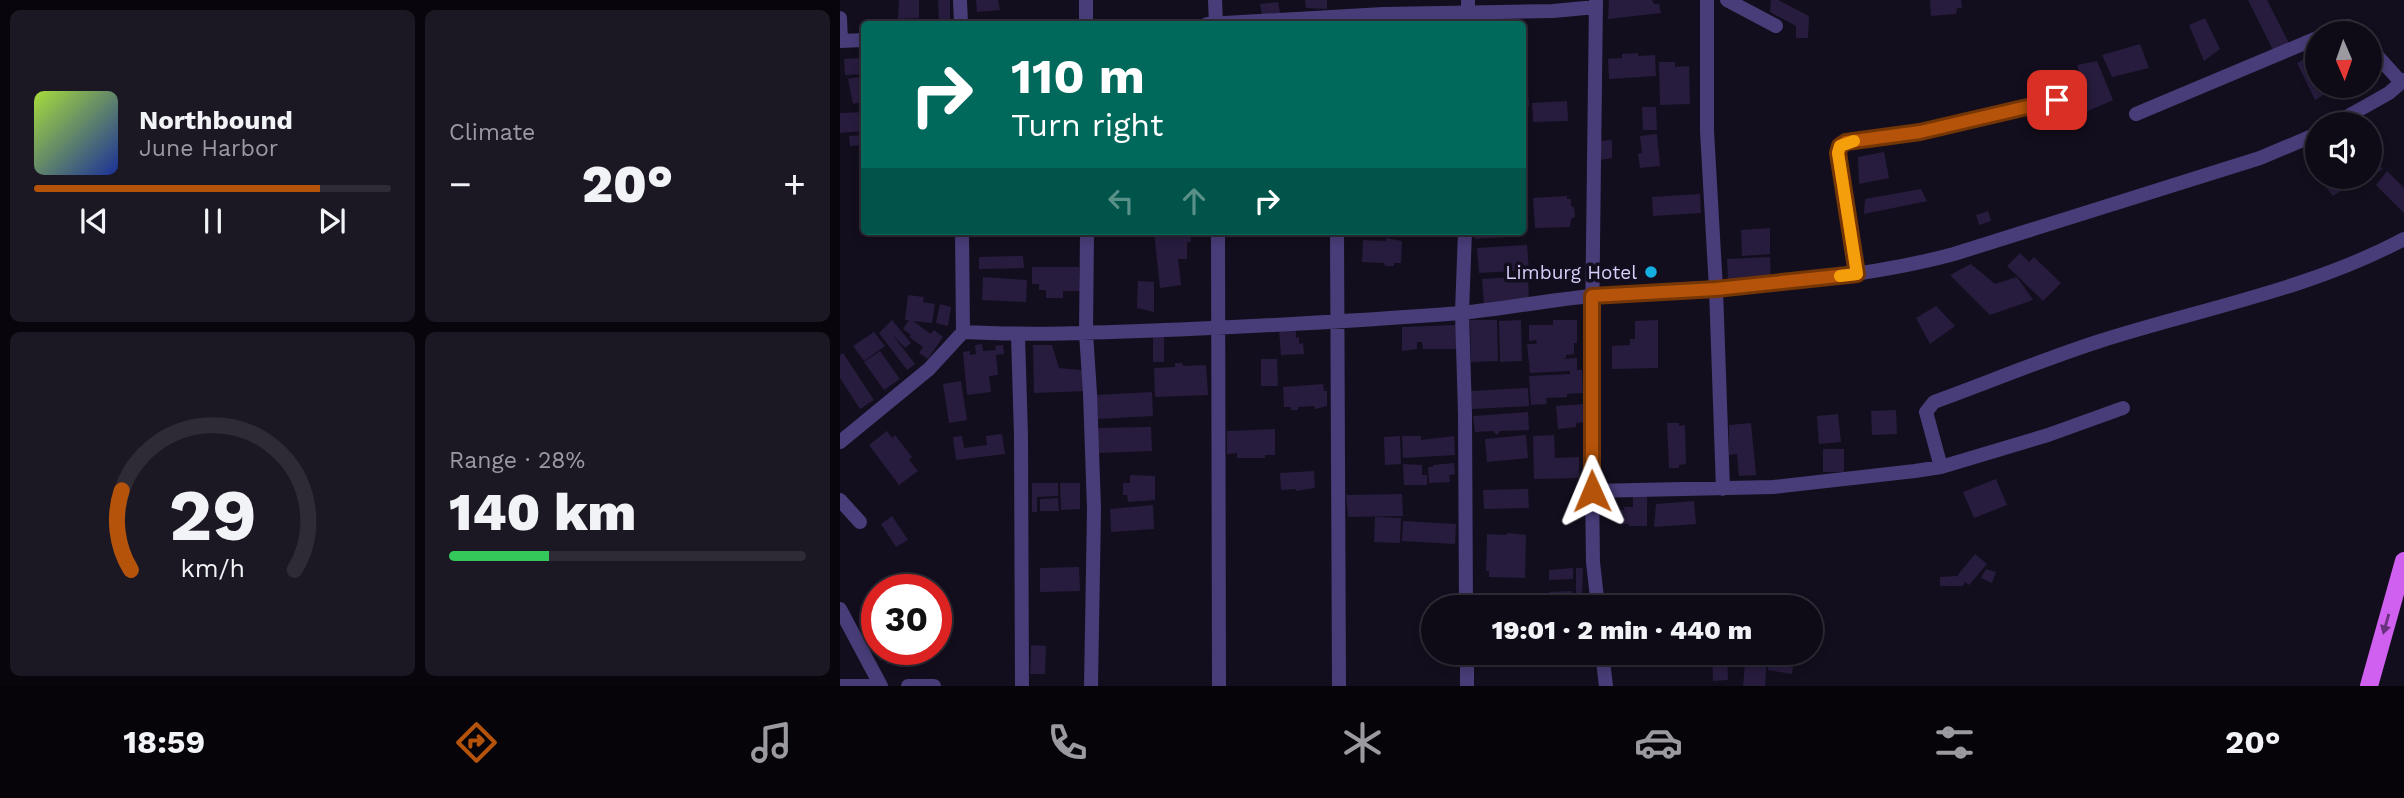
<!DOCTYPE html>
<meta charset="utf-8">
<style>
:root{--surface:#0e0a16;--page:#1c1823;--text:#f1f3f6;--muted:#9b9aa1;--line:#2e2b35;--accent:#b45309}
body{margin:0;font-family:"Work Sans",sans-serif;background:var(--page);color:var(--text);height:100vh;display:flex;flex-direction:column;font-size:26px;white-space:nowrap}
*{box-sizing:border-box;margin:0}
p{font-size:23px;color:var(--muted)}
.icon{flex:none;width:38px;height:38px;fill:none;stroke:currentColor;stroke-width:2;stroke-linecap:round;stroke-linejoin:round}
.map{position:relative;flex:1;overflow:hidden}
.drawer{display:flex;flex-direction:column;gap:10px;padding:10px;background:#08060c;width:840px}
.drawer>*{flex:none}
.hud{position:absolute;left:21px;top:21px;width:665px;height:214px;border-radius:7px;box-shadow:0 4px 10px #0003,0 0 0 2px var(--line);background:#00695c;color:#fff;overflow:hidden}
.needle{width:46px;rotate:178deg}
.fabs{position:absolute;left:1465px;top:21px;display:grid;gap:14px}
.fabs a{display:grid;place-items:center;width:77px;height:77px;border-radius:50%;background:var(--surface);box-shadow:0 4px 10px #0003,0 0 0 2px var(--line);font-size:35px}
.speed{position:absolute;left:21px;top:574px;display:flex;gap:14px;font-size:35px;font-weight:700;text-align:center}
.speed>*{display:grid;place-content:center;width:91px;height:91px;border-radius:50%;background:var(--surface);box-shadow:0 4px 10px #0003,0 0 0 2px var(--line);line-height:1}
.speed .limit{border:10px solid #d22;background:#fff;color:#111}
.pin{position:absolute;display:grid;place-items:center;width:60px;height:60px;color:#fff;margin:-30px;border-radius:14px;box-shadow:0 4px 10px #0006}
.me{position:absolute;width:77px;margin:-38px;rotate:359deg;stroke-linejoin:round;filter:drop-shadow(0 0 5px #0008)}
.turn{display:flex;align-items:center;gap:24px;height:147px;padding:0 35px;font-size:32px}
.turn .icon{width:91px;height:91px;stroke-width:2.5}
.turn b{display:block;font-size:49px;line-height:60px}
.lanes{display:flex;align-items:center;height:66px;padding:0 35px;background:#0003;justify-content:center;gap:35px;direction:ltr}
.lanes .off{opacity:.35}
.big{font-size:52px;font-weight:800;line-height:1.1}
.drawer .card{flex:1;display:flex;flex-direction:column;justify-content:center;gap:10px;min-width:0;padding:0 24px;border-radius:10px;background:var(--page)}
.drawer .dial{align-items:center;gap:0}
.dial svg{height:182px;overflow:visible;fill:none;stroke:var(--line);stroke-width:7;stroke-linecap:round;text-anchor:middle}
.dial text{fill:var(--text);stroke:none}
.song{display:flex;align-items:center;gap:21px}
.cover{width:84px;height:84px;border-radius:10px;background:linear-gradient(135deg,hsl(80 70% 55%),hsl(230 70% 35%))}
.played{height:7px;border-radius:4px;background:linear-gradient(90deg,var(--accent) 80%,var(--line) 80%)}
.keys{display:flex;justify-content:space-around;direction:ltr}
.heat{display:flex;justify-content:space-between;align-items:center;font-size:38px;direction:ltr}
.charge{height:10px;border-radius:5px;background:linear-gradient(90deg,#34c759 28%,var(--line) 0)}
.drawer .tiles{flex:1;display:grid;gap:10px;grid-template-columns:repeat(2,1fr)}
.trip{position:absolute;left:581px;top:595px;width:402px;height:70px;border-radius:35px;background:var(--surface);box-shadow:0 4px 10px #0003,0 0 0 2px var(--line);font-weight:800;line-height:70px;text-align:center}
.dock{display:flex;height:112px;justify-content:space-around;align-items:center;background:#060409;color:var(--muted)}
.dock .icon{width:49px;height:49px}
.dock .on{color:var(--accent)}
.dock b{font-size:32px;color:var(--text)}
main{display:flex;flex:1;min-height:0}
.map>svg:first-child{display:block}
.building{fill:#271c3d}
.lines{fill:none;stroke-linecap:round;stroke-linejoin:round}
.minor{stroke:#483d78;stroke-width:14}
.major{stroke:#d060f0;stroke-width:18}
.oneway{fill:#68337c}
.route-casing{stroke:#753606;stroke-width:18}
.route{stroke:#b45309;stroke-width:12}
.slow{stroke:#f59e0b;stroke-width:12}
.poi-dot{fill:#14aee1;stroke:#130e1d;stroke-width:2.5}
.labels{text-anchor:middle;stroke-width:7;stroke-linejoin:round;paint-order:stroke}
.poi-label{font-size:19px;fill:#dacefb;stroke:#130e1d;text-anchor:end}
</style>
<main>
<section class="drawer">
<div class="tiles">
<div class="card">
<div class="song"><i class="cover"></i><div><b>Northbound</b><p>June Harbor</p></div></div>
<div class="played"></div>
<div class="keys"><svg class="icon" aria-label="previous" viewBox="0 0 24 24"><path d="M18 5L8 12l10 7zM5 5v14"/></svg><svg class="icon" aria-label="pause" viewBox="0 0 24 24"><path d="M8 5v14M16 5v14"/></svg><svg class="icon" aria-label="next" viewBox="0 0 24 24"><path d="M6 5l10 7-10 7zM19 5v14"/></svg></div>
</div>
<div class="card"><p>Climate</p>
<div class="heat"><a>−</a><b class="big">20°</b><a>+</a></div>
</div>
<div class="card dial"><svg viewBox="0 0 100 80">
<path d="M14 69A42 42 0 1 1 86 69"/>
<path d="M14 69A42 42 0 0 1 10 34" stroke="#b45309"/>
<text x="50" y="56" font-size="32" font-weight="700">29</text>
<text x="50" y="72" font-size="11">km/h</text>
</svg></div>
<div class="card"><p>Range · 28%</p><b class="big">140 km</b><div class="charge"></div></div>
</div>
</section>
<div class="map">
<svg width="1564" height="686" viewBox="0 0 1564 686">
<rect width="100%" height="100%" fill="#130e1d"/>
<path class="building" d="M59 0H79V18L58 19Z
M98 0H110V24H99Z
M136 0H158L160 10 137 12Z
M465 0H487V9L466 8Z
M769 0H812L814 4H819L821 13 768 19Z
M931 0H938L969 16 968 38H956V26L930 12Z
M1090 0H1121L1122 8H1117L1116 14 1091 16Z
M1408 0H1427L1451 47 1434 52Z
M438 2 440 13 422 15 420 4Z
M1365 18 1380 49 1364 61 1349 25Z
M1300 44 1309 68 1272 77 1262 55Z
M1477 52V86H1487L1490 91 1475 100 1457 63Z
M798 53V56L815 55 816 76 769 79 768 59 782 58V54Z
M21 58 22 74 5 75 4 59Z
M1257 61 1273 100 1234 117 1231 108 1241 105 1238 97 1246 94 1237 65Z
M819 62H835V67L849 66 850 104 820 105Z
M682 75H687L689 106H682Z
M18 77 19 79 24 78V101L13 104 8 79Z
M727 101 728 121 693 122 692 103Z
M802 107H816L817 130H803Z
M24 112V131L0 133V113Z
M817 134 820 166 800 168 798 154 802 153 800 136Z
M23 135 24 145 10 146 9 136Z
M772 140V158L761 160V141Z
M1044 152 1049 178 1019 184 1018 157Z
M1530 157 1543 169 1524 182 1518 177H1530Z
M1547 171 1564 188V213L1536 185Z
M1478 177H1504L1512 184 1493 196Z
M1081 189 1087 201 1024 214 1025 199Z
M860 194 861 213 813 216 812 197Z
M727 196V199H731V206L734 207 735 217 731 219 730 227 695 228 693 198Z
M1148 211 1151 221 1139 225 1136 215Z
M930 228V254L902 256 901 230Z
M73 231H114V235L73 236Z
M191 231H224V234L191 236Z
M314 231H350L351 242H347V259H338L341 285 320 288Z
M634 231H667L668 237 635 239Z
M546 238 562 241 561 263H554V266H545L544 263 522 262 523 240 546 241Z
M687 245 689 270 639 273 637 248Z
M1180 253 1189 262 1194 257 1221 283 1203 301 1167 266Z
M183 256 184 268 139 269V257Z
M930 257 931 280 888 282 887 259Z
M1131 264 1155 284 1177 277 1193 300 1150 315 1110 275Z
M192 267H239L240 291H223V298H206V290H199V284H192Z
M688 276 689 302 644 304 642 279Z
M143 277 187 280 186 302 142 300Z
M298 281 314 282V312L297 308Z
M68 295 84 297 83 302 95 304 92 323 73 321 91 334 94 330 103 337 88 359 79 353 83 347 69 337 71 335 63 329 69 320H65Z
M100 304 111 307 108 326 96 323Z
M1096 306 1115 326 1090 344 1076 318Z
M52 320 71 343 65 348 51 333 75 364 67 370 39 333Z
M630 320H657L658 361 631 362Z
M681 320 682 361 660 362 659 321Z
M713 320H737V343H734V354L726 355V358L722 359 737 358V370H742L743 393 727 394V397L706 398 707 404 691 405 689 376 730 374V371L690 373 687 344H697L696 340 689 341V325H713Z
M818 320V368L772 369V346L790 345V339H795V321Z
M616 325 617 349H583L582 342H577V349L562 351V327Z
M456 329V338L459 337V344L463 343 464 354 441 355 439 330Z
M34 332 45 346 24 361 13 346Z
M313 336H324V362H313Z
M142 344 143 351 156 350 155 346 163 345 164 354 156 355 158 375 149 376 151 392 127 395 123 352 130 351V355L136 354 135 345Z
M193 345H212L219 368 241 370 247 391 194 393Z
M40 351 60 379 44 390 24 362Z
M3 353 34 400 20 409 0 378V355Z
M421 359H437L438 386H421Z
M335 363H342L343 366 366 365 368 395 315 397 314 368 335 367Z
M121 381 127 420 109 423 103 384Z
M483 384 484 391H487V406L475 409 474 406 458 407V410H451V407H444L443 387Z
M688 388 689 406 632 409 631 391Z
M312 392 313 416 258 419 256 395Z
M744 404 745 422 736 423V427L718 429 716 406Z
M1056 410 1057 434 1032 435 1031 411Z
M688 412 689 430 660 431 657 435 653 431 635 432 633 416Z
M998 414 1001 442 979 444 977 416Z
M827 423H839V426L845 425 846 464 839 465V468H829Z
M911 423 916 475 899 476 897 454 889 455V425Z
M311 427 312 451 257 453V428Z
M435 429V455H425V458H397V453L387 454V431Z
M47 431 52 438 55 435 72 457 69 460 78 471 59 485 29 445Z
M162 434 165 454 116 460 113 437 122 436 124 448 147 445 146 436Z
M686 435 688 458 647 462 645 439Z
M714 435 715 458 739 457V478L694 479 693 436Z
M560 436 561 464 545 465 544 437Z
M562 436H581V440L614 436 615 455 563 458Z
M983 449H1004V472H983Z
M614 463 615 474 609 475 610 482 589 483 588 467H593V465Z
M563 464 582 465V475H587V485H564Z
M474 471 475 488 456 491V489L441 490 440 473Z
M290 475 315 476V500L288 502 287 495H283V483H290Z
M1156 479 1167 505 1134 518 1123 492Z
M192 483H218V496L197 497V512H192Z
M220 483H240V509L221 510Z
M688 489 689 508 644 509 643 490Z
M562 494 563 516 508 517 506 495Z
M793 496H807V526H789V524H781V510H785L783 507H793Z
M218 498 219 511H200V499Z
M854 501 856 524 814 527 816 504Z
M313 505 314 529 271 532 270 509Z
M52 516 68 540 56 547 41 524Z
M535 517 561 518 560 543 534 542Z
M563 521 616 524 615 544 562 541Z
M667 533 686 535 685 578 649 577V571H646L647 534 666 535Z
M1135 554 1147 564 1129 585 1125 582 1123 586H1100V577L1117 576Z
M239 567 240 591 200 592V568Z
M733 568V579L709 580V570Z
M736 568H743L742 597H736Z
M1146 569 1156 572 1152 583 1141 578Z
M732 591 733 599 708 602 709 592Z
M971 628 979 629 972 658 971 657Z
M191 645 206 646 205 674H190Z
M39 649H57L61 656 47 664 44 658 40 660 35 651Z
M872 653H887L888 680 873 681Z
M906 653H927L925 686H903Z
M931 653 955 654 952 674 928 670Z"/>
<g class="lines">
<path class="minor" d="M120 0 121 24
M375 0 376 24
M756 0 751 411 753 562 758 607
M867 0V131L876 289 883 489
M887 0 936 26
M0 18 1 41
M246 24V0
M367 24 543 14 713 11 756 7
M628 24V0
M1488 33 1508 26 1516 33
M0 41 24 40
M1530 48 1561 82
M1296 114 1477 38
M1494 124 1549 93 1564 80
M247 231 246 333 250 393 254 509 251 686
M378 231 379 686
M497 231 499 686
M625 231 622 312 625 414 626 607
M1018 274 997 153 1000 146 1006 142 1080 132 1217 100
M123 332C199 336 274 332 350 329 440 325 531 320 620 313 664 309 708 300 752 296 873 285 995 286 1114 254L1420 158 1477 134
M178 335 181 436 182 686
M0 442 89 369 123 332 122 231
M1101 467 1086 412 1094 402C1149 382 1204 359 1260 341 1360 309 1471 289 1564 239
M752 491 933 487 1075 471 1101 467 1208 435 1283 408
M0 500 20 522
M0 609 41 686
M627 653V686
M762 653 766 686
M0 686H28
M68 686H94"/>
<path class="major" d="M1529 686 1564 561"/>
</g>
<defs><path id="oneway-solid" d="M-6-.8H1V-3.2L6.5 0L1 3.2V.8H-6Z" transform="scale(1.75)"/></defs>
<use class="oneway" href="#oneway-solid" transform="translate(1546 624) rotate(106)"/>
<g class="lines">
<g class="route-casing">
<path id="route" d="M752 491V296L876 289 1017 274 998 153 1000 146 1006 142 1080 132 1217 100"/>
</g>
<use href="#route" class="route"/>
<path class="slow" d="M1000 276 1017 274 998 153 1000 146 1014 141"/>
</g>
<circle class="poi-dot" cx="811" cy="272" r="7"/>
<g class="labels">
<g class="poi-label">
<text x="797" y="279">Limburg Hotel</text>
</g>
</g>
</svg>
<div class="fabs">
<a><svg class="needle" viewBox="-14 -14 28 28"><path d="M0-13l5 13h-10z" fill="#e53935"/><path d="M0 13l5-13h-10z" fill="#9b9aa1"/></svg></a>
<a><svg class="icon" aria-label="sound" viewBox="0 0 24 24"><path d="M4 9h4l5-4v14l-5-4H4zM17 9q2 3 0 6"/></svg></a>
</div>
<div class="speed"><div class="limit">30</div></div>
<div class="pin" style="left:1217px;top:100px;background:#d93025"><svg class="icon" aria-label="arrive" viewBox="0 0 24 24"><path d="M6 21V4h12l-3 4 3 4H6"/></svg></div>
<svg class="me" style="left:752px;top:491px" viewBox="-20 -20 40 40"><path d="M0-17L14 15 0 8-14 15z" fill="#b45309" stroke="#fff" stroke-width="4"/></svg>
<div class="trip">19:01 · 2 min · 440 m</div>
<div class="hud">
<div class="turn"><svg class="icon" aria-label="right" viewBox="0 0 24 24"><path d="M7 20v-9h11M14 6l5 5-5 5"/></svg><div><b>110 m</b>Turn right</div></div>
<div class="lanes"><svg class="icon off" aria-label="left" viewBox="0 0 24 24"><path d="M17 20v-9H6M10 6l-5 5 5 5"/></svg><svg class="icon off" aria-label="ahead" viewBox="0 0 24 24"><path d="M12 20V5M6 11l6-6 6 6"/></svg><svg class="icon" aria-label="right" viewBox="0 0 24 24"><path d="M7 20v-9h11M14 6l5 5-5 5"/></svg></div>
</div>
</div>
</main>
<nav class="dock">
<b>18:59</b>
<svg class="icon on" aria-label="directions" viewBox="0 0 24 24"><path d="M12 3l9 9-9 9-9-9zM9 14v-3h6M13 9l2 2-2 2"/></svg>
<svg class="icon" aria-label="music" viewBox="0 0 24 24"><path d="M9 18V5l10-2v13"/><circle cx="6" cy="18" r="3"/><circle cx="16" cy="16" r="3"/></svg>
<svg class="icon" aria-label="phone" viewBox="0 0 24 24"><path d="M5 4h4l2 5-3 2q2 4 5 5l2-3 5 2v4C11 20 4 13 5 4z"/></svg>
<svg class="icon" aria-label="climate" viewBox="0 0 24 24"><path d="M12 3v18M4 7l16 10M4 17L20 7"/></svg>
<svg class="icon" aria-label="car" viewBox="0 0 24 24"><path d="M5 17H2v-5l4-1 3-4h7l3 4 3 1v5h-3M9 17h6M6 11h13"/><circle cx="7" cy="17" r="2"/><circle cx="17" cy="17" r="2"/></svg>
<svg class="icon" aria-label="filters" viewBox="0 0 24 24"><path d="M4 7h16M4 17h16"/><circle cx="9" cy="7" r="2"/><circle cx="15" cy="17" r="2"/></svg>
<b>20°</b>
</nav>
